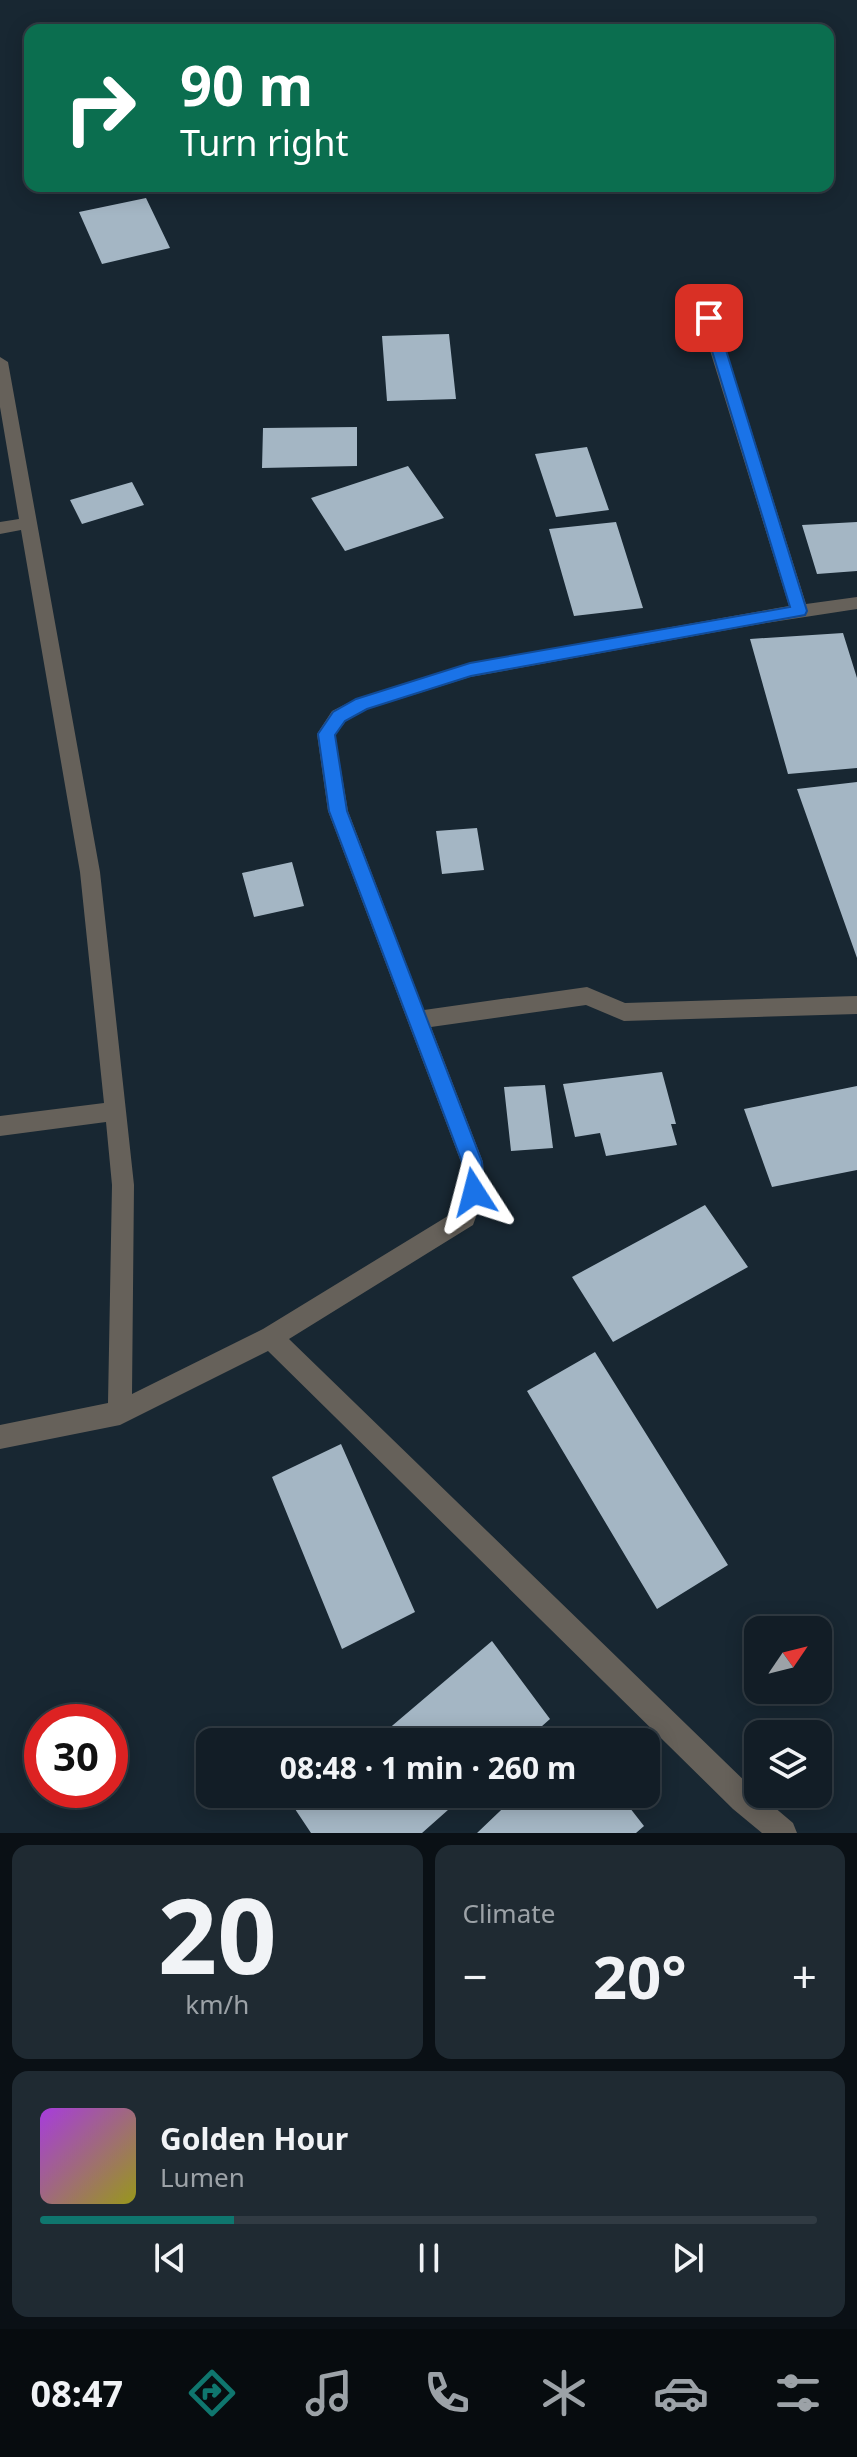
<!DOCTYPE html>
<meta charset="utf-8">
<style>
:root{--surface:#121d26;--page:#1f2a32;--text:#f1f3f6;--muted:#9ca2a7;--line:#313b43;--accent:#0f766e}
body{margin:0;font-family:"Noto Sans",sans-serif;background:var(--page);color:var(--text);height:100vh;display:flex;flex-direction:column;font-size:30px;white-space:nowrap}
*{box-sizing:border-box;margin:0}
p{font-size:26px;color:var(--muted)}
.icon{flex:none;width:44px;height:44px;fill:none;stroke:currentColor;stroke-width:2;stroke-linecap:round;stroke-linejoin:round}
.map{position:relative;height:1833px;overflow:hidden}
.sheet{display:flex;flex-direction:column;gap:12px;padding:12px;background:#0a1015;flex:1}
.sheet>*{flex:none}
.banner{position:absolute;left:24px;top:24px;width:810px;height:168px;border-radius:16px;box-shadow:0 4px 20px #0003,0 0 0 2px var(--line);background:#0b6e4f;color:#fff;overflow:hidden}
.needle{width:52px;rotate:55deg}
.buttons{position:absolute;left:744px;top:1616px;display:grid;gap:16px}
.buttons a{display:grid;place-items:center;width:88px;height:88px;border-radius:16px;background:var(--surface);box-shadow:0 4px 20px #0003,0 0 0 2px var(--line);font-size:40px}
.speed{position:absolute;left:24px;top:1704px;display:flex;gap:16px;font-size:40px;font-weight:700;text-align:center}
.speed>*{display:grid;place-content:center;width:104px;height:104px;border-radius:50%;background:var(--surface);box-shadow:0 4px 20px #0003,0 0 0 2px var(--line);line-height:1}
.speed .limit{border:12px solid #d22;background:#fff;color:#111}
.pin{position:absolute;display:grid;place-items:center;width:68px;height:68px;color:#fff;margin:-34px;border-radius:16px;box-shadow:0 4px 12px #0006}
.me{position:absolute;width:88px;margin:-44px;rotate:351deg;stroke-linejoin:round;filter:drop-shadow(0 0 6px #0008)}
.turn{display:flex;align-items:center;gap:28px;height:168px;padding:0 24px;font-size:36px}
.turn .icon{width:104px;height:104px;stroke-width:2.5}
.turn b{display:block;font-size:56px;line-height:68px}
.big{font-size:60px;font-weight:700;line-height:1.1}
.sheet .tile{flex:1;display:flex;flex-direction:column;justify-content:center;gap:12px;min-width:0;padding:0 28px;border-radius:16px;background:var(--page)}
.sheet .dial{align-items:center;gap:0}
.dial b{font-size:104px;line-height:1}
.song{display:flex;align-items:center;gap:24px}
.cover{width:96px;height:96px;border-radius:12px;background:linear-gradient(135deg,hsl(280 70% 55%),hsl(60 70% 35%))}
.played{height:8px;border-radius:4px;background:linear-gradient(90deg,var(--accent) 25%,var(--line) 25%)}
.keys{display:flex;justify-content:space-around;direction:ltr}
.heat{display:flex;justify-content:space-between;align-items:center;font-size:44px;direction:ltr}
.sheet .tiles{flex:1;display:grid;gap:12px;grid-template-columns:1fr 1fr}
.tile:last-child{grid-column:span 2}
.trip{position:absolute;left:196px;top:1728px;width:464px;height:80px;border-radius:16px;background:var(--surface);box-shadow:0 4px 20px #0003,0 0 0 2px var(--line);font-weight:700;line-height:80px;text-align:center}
.menu{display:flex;height:128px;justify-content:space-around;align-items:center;background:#070c0f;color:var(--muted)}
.menu .icon{width:56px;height:56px}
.menu .current{color:var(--accent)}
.menu b{font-size:36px;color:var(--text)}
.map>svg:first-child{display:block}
.building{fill:#a4b6c4}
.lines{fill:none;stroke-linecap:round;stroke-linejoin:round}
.minor{fill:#66615a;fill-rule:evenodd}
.route{fill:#1a73e8;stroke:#114b97;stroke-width:2}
</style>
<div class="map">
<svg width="857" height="1833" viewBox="0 0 857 1833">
<rect width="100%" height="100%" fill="#182732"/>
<path class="building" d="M146 198 170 248 102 264 79 212Z
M449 334 456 399 387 401 382 336Z
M357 427V466L262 468 263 428Z
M587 447 609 510 556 517 535 454Z
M408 466 444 518 345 551 311 498Z
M132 482 144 505 82 524 70 500Z
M616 522 643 608 574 616 549 529Z
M857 522V571L817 574 802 525Z
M843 633 857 678V768L788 774 750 639Z
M857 782V958L797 789Z
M477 828 484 870 442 874 436 831Z
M292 862 304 906 254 917 242 873Z
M662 1072 676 1124H671L677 1145 606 1156 600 1133 575 1137 563 1084Z
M545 1085 553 1148 511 1151 504 1087Z
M857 1086V1170L772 1187 744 1109Z
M705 1205 748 1267 613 1342 572 1277Z
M595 1352 728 1565 657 1609 527 1391Z
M341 1444 415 1612 342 1649 272 1477Z
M492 1641 550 1719 524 1742H373Z
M313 1794H466L422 1833H311L295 1809Z
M518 1794H619L644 1826 636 1833H477Z"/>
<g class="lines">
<path class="minor" d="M699 284 707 289 806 604 857 597V609L766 623 470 677 368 709 346 721 335 735 348 811 424 1010 587 987 625 1003 857 996V1014L624 1021 586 1005 431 1027 483 1162 485 1192 473 1225 289 1339 753 1789 793 1823 797 1833H762L733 1809 268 1351 120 1425 0 1449V1425L108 1403 112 1185 106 1122 0 1136V1116L104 1103 80 872 21 530 0 534V522L19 519 0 407V357L8 362 100 872 134 1185 132 1394 263 1329 456 1211 463 1192 461 1162 328 811 317 734 332 711 356 699 470 663 789 606 691 289Z"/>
</g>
<path class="route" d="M709 314 716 318 807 611 805 615 471 676 367 709 345 721 335 735 347 811 482 1162 484 1192 482 1198 474 1201 467 1198 462 1162 329 811 318 734 333 712 356 699 470 663 790 607 702 318Z"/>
</svg>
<div class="buttons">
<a><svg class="needle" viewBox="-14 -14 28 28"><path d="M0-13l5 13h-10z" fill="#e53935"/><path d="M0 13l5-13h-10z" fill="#9ca2a7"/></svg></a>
<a><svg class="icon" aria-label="layers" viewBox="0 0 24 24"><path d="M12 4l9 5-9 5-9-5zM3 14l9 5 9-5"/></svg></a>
</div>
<div class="speed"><div class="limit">30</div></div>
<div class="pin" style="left:709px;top:318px;background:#d93025"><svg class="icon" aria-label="arrive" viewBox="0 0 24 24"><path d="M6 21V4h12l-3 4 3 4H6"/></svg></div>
<svg class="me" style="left:474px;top:1192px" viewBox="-20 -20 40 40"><path d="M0-17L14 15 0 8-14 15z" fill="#1a73e8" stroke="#fff" stroke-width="4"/></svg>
<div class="trip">08:48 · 1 min · 260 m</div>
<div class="banner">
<div class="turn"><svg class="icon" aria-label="right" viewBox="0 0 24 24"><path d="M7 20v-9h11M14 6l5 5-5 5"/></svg><div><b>90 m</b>Turn right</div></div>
</div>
</div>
<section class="sheet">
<div class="tiles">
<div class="tile dial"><b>20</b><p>km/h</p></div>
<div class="tile"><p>Climate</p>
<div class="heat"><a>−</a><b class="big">20°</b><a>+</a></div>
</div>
<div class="tile">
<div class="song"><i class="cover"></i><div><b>Golden Hour</b><p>Lumen</p></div></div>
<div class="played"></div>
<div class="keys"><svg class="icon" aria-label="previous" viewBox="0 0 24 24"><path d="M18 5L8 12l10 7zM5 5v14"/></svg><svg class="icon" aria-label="pause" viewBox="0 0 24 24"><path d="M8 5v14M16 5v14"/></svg><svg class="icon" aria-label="next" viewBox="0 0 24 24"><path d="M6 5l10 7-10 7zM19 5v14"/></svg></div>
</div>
</div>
</section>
<nav class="menu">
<b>08:47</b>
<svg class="icon current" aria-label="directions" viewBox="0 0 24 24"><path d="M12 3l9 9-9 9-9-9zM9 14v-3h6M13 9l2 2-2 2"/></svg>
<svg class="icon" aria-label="music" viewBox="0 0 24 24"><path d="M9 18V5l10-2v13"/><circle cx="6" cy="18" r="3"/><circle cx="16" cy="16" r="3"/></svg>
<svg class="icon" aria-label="phone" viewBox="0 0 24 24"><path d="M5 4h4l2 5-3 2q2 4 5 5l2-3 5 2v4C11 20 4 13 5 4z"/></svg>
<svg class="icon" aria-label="climate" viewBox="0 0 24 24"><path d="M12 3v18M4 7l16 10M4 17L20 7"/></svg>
<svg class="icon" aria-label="car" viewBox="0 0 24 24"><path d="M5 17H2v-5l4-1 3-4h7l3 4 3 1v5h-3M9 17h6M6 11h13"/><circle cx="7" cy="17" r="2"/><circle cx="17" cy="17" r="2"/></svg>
<svg class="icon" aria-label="filters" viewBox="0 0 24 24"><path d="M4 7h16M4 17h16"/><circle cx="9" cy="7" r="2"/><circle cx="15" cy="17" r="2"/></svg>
</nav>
